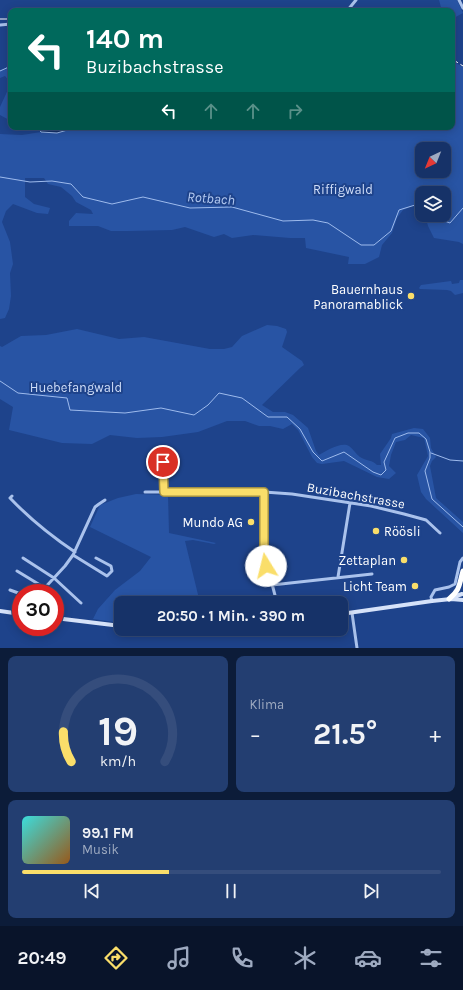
<!DOCTYPE html>
<html lang="de">
<meta charset="utf-8">
<style>
:root{--surface:#163268;--page:#233e71;--text:#f1f3f6;--muted:#9eaac0;--line:#354d7c;--accent:#fade6a}
body{margin:0;font-family:Karla,sans-serif;background:var(--page);color:var(--text);height:100vh;display:flex;flex-direction:column;font-size:15px;white-space:nowrap}
*{box-sizing:border-box;margin:0}
p{font-size:13px;color:var(--muted)}
.icon{flex:none;width:22px;height:22px;fill:none;stroke:currentColor;stroke-width:2;stroke-linecap:round;stroke-linejoin:round}
.map{position:relative;height:648px;overflow:hidden}
.side{display:flex;flex-direction:column;gap:8px;padding:8px;background:#0c1c39;flex:1}
.side>*{flex:none}
.guide{position:absolute;left:8px;top:8px;width:447px;height:122px;border-radius:8px;box-shadow:0 2px 10px #0003,0 0 0 1px var(--line);background:#00695c;color:#fff;overflow:hidden}
.needle{width:26px;rotate:223deg}
.controls{position:absolute;left:415px;top:142px;display:grid;gap:8px}
.controls a{display:grid;place-items:center;width:36px;height:36px;border-radius:8px;background:var(--surface);box-shadow:0 2px 10px #0003,0 0 0 1px var(--line);font-size:20px}
.speed{position:absolute;left:12px;top:584px;display:flex;gap:8px;font-size:20px;font-weight:700;text-align:center}
.speed>*{display:grid;place-content:center;width:52px;height:52px;border-radius:50%;background:var(--surface);box-shadow:0 2px 10px #0003,0 0 0 1px var(--line);line-height:1}
.speed .limit{border:6px solid #d22;background:#fff;color:#111}
.pin{position:absolute;display:grid;place-items:center;width:34px;height:34px;color:#fff;margin:-17px;border:2px solid #fff;border-radius:50%;box-shadow:0 1px 4px #0007}
.me{position:absolute;width:44px;margin:-22px;rotate:351deg;stroke-linejoin:round;filter:drop-shadow(0 0 3px #0008)}
.turn{display:flex;align-items:center;gap:14px;height:84px;padding:0 12px;font-size:18px}
.turn .icon{width:52px;height:52px;stroke-width:2.5}
.turn b{display:block;font-size:28px;line-height:34px}
.lanes{display:flex;align-items:center;height:38px;padding:0 12px;background:#0003;justify-content:center;gap:20px;direction:ltr}
.lanes .off{opacity:.35}
.big{font-size:30px;font-weight:700;line-height:1.1}
.side .tile{flex:1;display:flex;flex-direction:column;justify-content:center;gap:6px;min-width:0;padding:0 14px;border-radius:8px;background:var(--page)}
.side .dial{align-items:center;gap:0}
.dial svg{height:104px;overflow:visible;fill:none;stroke:var(--line);stroke-width:7;stroke-linecap:round;text-anchor:middle}
.dial text{fill:var(--text);stroke:none}
.song{display:flex;align-items:center;gap:12px}
.cover{width:48px;height:48px;border-radius:6px;background:linear-gradient(135deg,hsl(180 70% 55%),hsl(30 70% 35%))}
.played{height:4px;border-radius:2px;background:linear-gradient(90deg,var(--accent) 35%,var(--line) 35%)}
.keys{display:flex;justify-content:space-around;direction:ltr}
.heat{display:flex;justify-content:space-between;align-items:center;font-size:22px;direction:ltr}
.side .tiles{flex:1;display:grid;gap:8px;grid-template-columns:1fr 1fr}
.tile:last-child{grid-column:span 2}
.trip{position:absolute;left:114px;top:596px;width:234px;height:40px;border-radius:8px;background:var(--surface);box-shadow:0 2px 10px #0003,0 0 0 1px var(--line);font-weight:700;line-height:40px;text-align:center}
.menu{display:flex;height:64px;justify-content:space-around;align-items:center;background:#09142a;color:var(--muted)}
.menu .icon{width:28px;height:28px}
.menu .selected{color:var(--accent)}
.menu b{font-size:18px;color:var(--text)}
.map>svg:first-child{display:block}
.green{fill:#2854a4;fill-rule:evenodd}
.water{fill:#15316a;stroke:#9ebbed}
.lines{fill:none;stroke-linecap:round;stroke-linejoin:round}
.stream{stroke:#9ebbed;stroke-width:1}
.minor{stroke:#aac2ec;stroke-width:3}
.secondary{stroke:#d6e2f9;stroke-width:4}
.motorway{stroke:#fff;stroke-width:5}
.rail{stroke:#fff;stroke-width:1;stroke-dasharray:7 3;stroke-linecap:butt}
.route-casing{stroke:#a29045;stroke-width:10}
.route{stroke:#fade6a;stroke-width:7}
.poi-dot{fill:#fade6a;stroke:#1e438b;stroke-width:1.5}
.labels{text-anchor:middle;stroke-width:4;stroke-linejoin:round;paint-order:stroke}
.park-label{font-size:13px;fill:#d0def9;stroke:#1e438b}
.poi-label{font-size:13px;fill:#fff;stroke:#1e438b;text-anchor:end}
.street-label{font-size:13px;fill:#fff;stroke:#1e438b}
.water-label{font-size:14px;font-style:italic;fill:#b6ccf3;stroke:#1e438b}
</style>
<div class="map">
<svg width="463" height="648" viewBox="0 0 463 648">
<rect width="100%" height="100%" fill="#1e438b"/>
<path class="green" d="M439 0H457L463 13 452 19V11H442Z
M452 61 463 67V244L459 242 434 238 428 226 425 215H444V193H422V213L413 206 403 210 397 218 392 233 382 245 379 257 365 264H348L349 257 306 248 305 238H290L253 235 232 238 224 234 214 237 185 227 172 230 128 231H111L98 226H69V221L76 213 93 214 91 210 76 202 72 196 61 187 48 184 44 178H25V197L34 204 50 208 48 214 37 213 13 204 6 211 2 222 10 242 13 264 10 273 11 296 9 309 5 318 0 319V134L22 135 41 132 57 133 78 127H452ZM422 149H444V171H422Z
M11 64 9 74 11 77V121L0 115V107L11 83 5 76 0 78V70L4 69Z
M460 280H463V293L455 295 451 291 447 290 420 289 419 288 421 285 451 281 452 284 459 283Z
M267 325 277 326 286 329 287 332 282 347 302 361 304 365 300 368 262 405 273 412H285L293 415 308 428 316 451 319 455C325 451 342 441 349 446 353 449 356 454 360 457 366 461 373 460 377 465H381L380 454 391 438 392 434 414 428 423 429 430 438 431 448 436 457 432 461 430 466 436 498 463 522V533L426 499 421 492 417 475 428 456 424 438 411 435 405 440 396 442 391 455 389 466 396 473 389 479 377 477 344 461 322 464 317 463 312 457 298 430 292 424 283 429 270 426H259L245 421H227L198 432 162 437 137 438 110 435 92 444 62 443 9 430 13 407 0 399V346L2 347 21 336 46 335 77 329 119 339 144 337 210 349H224L232 347 242 336Z
M136 494 168 495 169 533 216 543 214 544 193 540 185 541 200 603H121V623L93 619 98 609 115 590 140 571 151 557 90 527 100 505 118 498Z"/>
<path class="water" d="M37 127H78L57 133 41 132Z"/>
<g class="lines">
<path class="stream" d="M0 71 11 66
M0 177 30 182 52 181 71 184 83 197 112 204 143 197 190 208 232 207 283 221 313 220 328 223 361 245H374L391 231 399 210 415 205 422 211
M428 215 450 223 463 208
M0 381 18 393 67 398 70 410 125 413 161 408 194 415 208 405 219 393 242 398 268 417H287L300 429 313 452 322 461 344 452 373 472 381 475 386 470 384 462 395 438 408 433H419L426 439 430 452V458L425 471 432 499 463 527
M431 453 450 460 463 461"/>
<path class="minor" d="M459 0 463 8
M254 9 348 10
M347 11 356 0
M0 25 11 24
M163 462 164 491
M145 492H264L292 494 371 506 404 514 426 520 440 533
M264 492V547L265 557 277 603
M12 496 10 498C30 519 51 536 75 552
M73 555 107 576 112 571 111 566 96 558
M23 558 54 578 81 603
M17 571 45 588
M338 577 350 503
M272 585 372 574
M10 590 21 594
M40 593 65 566 73 555 95 507 99 504 105 500
M432 601 431 597 435 590 449 587 455 584 460 562 463 558
M352 613 357 648"/>
<path class="secondary" d="M451 598 462 594
M0 611 21 614
M341 614 432 601 451 599 463 600
M55 618 121 626
M145 629 184 633 225 629"/>
<path class="motorway" d="M449 599C461 589 459 584 463 571"/>
<path class="rail" d="M0 19H11
M452 59 463 66"/>
</g>
<g class="lines">
<g class="route-casing">
<path id="route" d="M163 462 164 492H264V547L266 566"/>
</g>
<use href="#route" class="route"/>
</g>
<g class="poi-dot">
<circle cx="411" cy="296" r="4"/>
<circle cx="251" cy="522" r="4"/>
<circle cx="376" cy="531" r="4"/>
<circle cx="404" cy="560" r="4"/>
<circle cx="415" cy="586" r="4"/>
</g>
<g class="labels">
<g class="park-label">
<text x="343" y="194">Riffigwald</text>
<text x="76" y="392">Huebefangwald</text>
</g>
<g class="poi-label">
<text x="403" y="294">Bauernhaus<tspan x="403" dy="15">Panoramablick</tspan></text>
<text x="243" y="527">Mundo AG</text>
<text x="384" y="536" text-anchor="start">Röösli</text>
<text x="396" y="565">Zettaplan</text>
<text x="407" y="591">Licht Team</text>
</g>
<g class="street-label">
<text transform="translate(356 495) rotate(10)" y="5">Buzibachstrasse</text>
</g>
<g class="water-label">
<text transform="translate(211 198) rotate(4)" y="5">Rotbach</text>
</g>
</g>
</svg>
<div class="controls">
<a><svg class="needle" viewBox="-14 -14 28 28"><path d="M0-13l5 13h-10z" fill="#e53935"/><path d="M0 13l5-13h-10z" fill="#9eaac0"/></svg></a>
<a><svg class="icon" aria-label="layers" viewBox="0 0 24 24"><path d="M12 4l9 5-9 5-9-5zM3 14l9 5 9-5"/></svg></a>
</div>
<div class="speed"><div class="limit">30</div></div>
<div class="pin" style="left:163px;top:462px;background:#d93025"><svg class="icon" aria-label="arrive" viewBox="0 0 24 24"><path d="M6 21V4h12l-3 4 3 4H6"/></svg></div>
<svg class="me" style="left:266px;top:566px" viewBox="-20 -20 40 40"><circle r="19" fill="#fff"/><path d="M0-13L10 11 0 6-10 11z" fill="#fade6a"/></svg>
<div class="trip">20:50 · 1 Min. · 390 m</div>
<div class="guide">
<div class="turn"><svg class="icon" aria-label="left" viewBox="0 0 24 24"><path d="M17 20v-9H6M10 6l-5 5 5 5"/></svg><div><b>140 m</b>Buzibachstrasse</div></div>
<div class="lanes"><svg class="icon" aria-label="left" viewBox="0 0 24 24"><path d="M17 20v-9H6M10 6l-5 5 5 5"/></svg><svg class="icon off" aria-label="ahead" viewBox="0 0 24 24"><path d="M12 20V5M6 11l6-6 6 6"/></svg><svg class="icon off" aria-label="ahead" viewBox="0 0 24 24"><path d="M12 20V5M6 11l6-6 6 6"/></svg><svg class="icon off" aria-label="right" viewBox="0 0 24 24"><path d="M7 20v-9h11M14 6l5 5-5 5"/></svg></div>
</div>
</div>
<section class="side">
<div class="tiles">
<div class="tile dial"><svg viewBox="0 0 100 80">
<path d="M14 69A42 42 0 1 1 86 69"/>
<path d="M14 69A42 42 0 0 1 8 46" stroke="#fade6a"/>
<text x="50" y="56" font-size="32" font-weight="700">19</text>
<text x="50" y="72" font-size="11">km/h</text>
</svg></div>
<div class="tile"><p>Klima</p>
<div class="heat"><a>−</a><b class="big">21.5°</b><a>+</a></div>
</div>
<div class="tile">
<div class="song"><i class="cover"></i><div><b>99.1 FM</b><p>Musik</p></div></div>
<div class="played"></div>
<div class="keys"><svg class="icon" aria-label="previous" viewBox="0 0 24 24"><path d="M18 5L8 12l10 7zM5 5v14"/></svg><svg class="icon" aria-label="pause" viewBox="0 0 24 24"><path d="M8 5v14M16 5v14"/></svg><svg class="icon" aria-label="next" viewBox="0 0 24 24"><path d="M6 5l10 7-10 7zM19 5v14"/></svg></div>
</div>
</div>
</section>
<nav class="menu">
<b>20:49</b>
<svg class="icon selected" aria-label="directions" viewBox="0 0 24 24"><path d="M12 3l9 9-9 9-9-9zM9 14v-3h6M13 9l2 2-2 2"/></svg>
<svg class="icon" aria-label="music" viewBox="0 0 24 24"><path d="M9 18V5l10-2v13"/><circle cx="6" cy="18" r="3"/><circle cx="16" cy="16" r="3"/></svg>
<svg class="icon" aria-label="phone" viewBox="0 0 24 24"><path d="M5 4h4l2 5-3 2q2 4 5 5l2-3 5 2v4C11 20 4 13 5 4z"/></svg>
<svg class="icon" aria-label="climate" viewBox="0 0 24 24"><path d="M12 3v18M4 7l16 10M4 17L20 7"/></svg>
<svg class="icon" aria-label="car" viewBox="0 0 24 24"><path d="M5 17H2v-5l4-1 3-4h7l3 4 3 1v5h-3M9 17h6M6 11h13"/><circle cx="7" cy="17" r="2"/><circle cx="17" cy="17" r="2"/></svg>
<svg class="icon" aria-label="filters" viewBox="0 0 24 24"><path d="M4 7h16M4 17h16"/><circle cx="9" cy="7" r="2"/><circle cx="15" cy="17" r="2"/></svg>
</nav>
